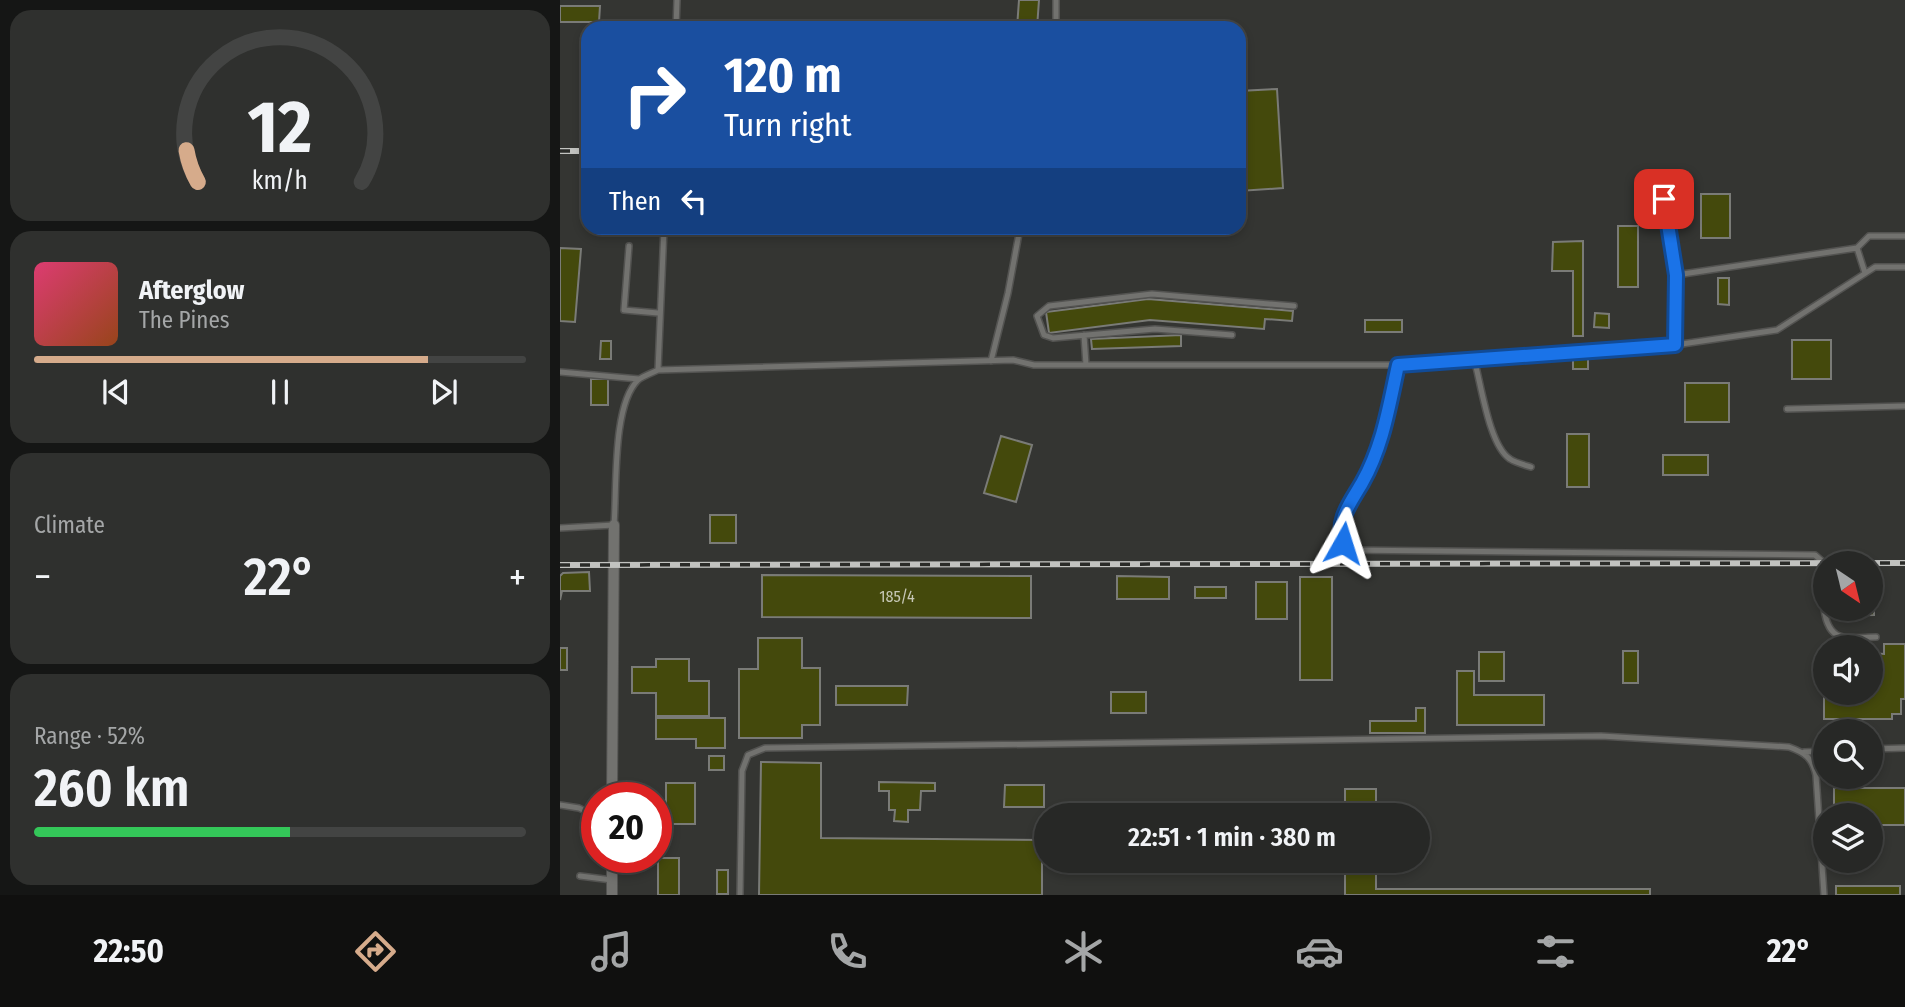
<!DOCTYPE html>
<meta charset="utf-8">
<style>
:root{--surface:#272826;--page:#2f302e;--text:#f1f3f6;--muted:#a4a6a7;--line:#434443;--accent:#d6ab8b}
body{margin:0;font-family:"Fira Sans Condensed",sans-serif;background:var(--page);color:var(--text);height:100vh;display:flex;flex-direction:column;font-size:26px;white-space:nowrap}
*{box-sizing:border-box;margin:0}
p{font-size:23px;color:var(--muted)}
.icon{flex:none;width:38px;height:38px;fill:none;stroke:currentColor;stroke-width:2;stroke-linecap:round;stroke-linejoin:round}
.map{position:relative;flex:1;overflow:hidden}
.panel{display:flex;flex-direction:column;gap:10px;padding:10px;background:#151615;width:560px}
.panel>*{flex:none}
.banner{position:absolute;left:21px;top:21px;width:665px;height:214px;border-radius:21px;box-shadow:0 4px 10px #0003,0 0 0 2px var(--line);background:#1a4fa0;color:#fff;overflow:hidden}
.needle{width:46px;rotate:145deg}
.buttons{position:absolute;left:1253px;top:551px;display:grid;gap:14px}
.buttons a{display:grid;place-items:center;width:70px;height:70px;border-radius:50%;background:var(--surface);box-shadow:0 4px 10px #0003,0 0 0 2px var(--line);font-size:35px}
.speed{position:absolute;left:21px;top:782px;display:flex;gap:14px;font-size:35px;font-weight:700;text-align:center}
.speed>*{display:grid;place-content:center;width:91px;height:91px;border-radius:50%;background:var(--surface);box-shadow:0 4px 10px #0003,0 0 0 2px var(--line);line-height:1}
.speed .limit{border:10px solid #d22;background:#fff;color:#111}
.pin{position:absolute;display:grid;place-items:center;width:60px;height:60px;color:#fff;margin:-30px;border-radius:14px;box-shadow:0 4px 10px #0006}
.me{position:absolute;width:77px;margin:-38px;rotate:6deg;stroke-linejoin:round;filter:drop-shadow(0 0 5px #0008)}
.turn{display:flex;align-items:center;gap:24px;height:147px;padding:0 28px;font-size:32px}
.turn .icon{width:91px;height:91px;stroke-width:2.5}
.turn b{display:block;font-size:49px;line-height:60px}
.then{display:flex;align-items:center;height:66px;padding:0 28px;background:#0003;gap:14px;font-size:26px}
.big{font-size:52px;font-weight:600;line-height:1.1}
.panel .tile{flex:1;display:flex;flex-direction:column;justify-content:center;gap:10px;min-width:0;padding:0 24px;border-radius:21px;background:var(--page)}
.panel .dial{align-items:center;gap:0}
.dial svg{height:182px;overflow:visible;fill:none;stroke:var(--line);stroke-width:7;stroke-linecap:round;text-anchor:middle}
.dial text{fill:var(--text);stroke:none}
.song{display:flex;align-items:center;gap:21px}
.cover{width:84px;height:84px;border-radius:10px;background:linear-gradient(135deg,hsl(340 70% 55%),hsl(20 70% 35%))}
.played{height:7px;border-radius:4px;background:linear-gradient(90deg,var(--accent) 80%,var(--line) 80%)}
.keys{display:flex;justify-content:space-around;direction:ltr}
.heat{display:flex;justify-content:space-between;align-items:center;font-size:38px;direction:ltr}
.charge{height:10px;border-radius:5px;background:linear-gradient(90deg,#34c759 52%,var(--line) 0)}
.trip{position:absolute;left:474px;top:803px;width:396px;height:70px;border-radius:35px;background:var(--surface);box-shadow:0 4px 10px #0003,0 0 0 2px var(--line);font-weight:600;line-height:70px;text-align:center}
.dock{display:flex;height:112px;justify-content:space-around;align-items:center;background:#10100f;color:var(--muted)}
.dock .icon{width:49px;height:49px}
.dock .selected{color:var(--accent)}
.dock b{font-size:32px;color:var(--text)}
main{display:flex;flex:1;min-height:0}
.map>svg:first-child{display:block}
.building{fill:#44490c;stroke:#7a7b77;stroke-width:2}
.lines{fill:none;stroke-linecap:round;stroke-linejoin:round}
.service-casing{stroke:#535351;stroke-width:8}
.minor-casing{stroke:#535351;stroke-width:12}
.service{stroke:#72726f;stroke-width:5}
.minor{stroke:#72726f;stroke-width:10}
.rail-casing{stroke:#c2c3c0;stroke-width:6}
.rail{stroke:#2a2b28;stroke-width:3.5;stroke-dasharray:10;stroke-linecap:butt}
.route-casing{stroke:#114b97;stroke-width:18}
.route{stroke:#1a73e8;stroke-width:12}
.labels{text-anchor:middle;stroke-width:7;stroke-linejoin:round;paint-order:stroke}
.number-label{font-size:16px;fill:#c6c7b6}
</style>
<main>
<section class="panel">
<div class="tile dial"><svg viewBox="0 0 100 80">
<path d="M14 69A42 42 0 1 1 86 69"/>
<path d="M14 69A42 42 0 0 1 9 55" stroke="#d6ab8b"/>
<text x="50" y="56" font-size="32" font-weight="700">12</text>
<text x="50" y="72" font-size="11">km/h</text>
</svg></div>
<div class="tile">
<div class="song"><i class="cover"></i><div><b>Afterglow</b><p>The Pines</p></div></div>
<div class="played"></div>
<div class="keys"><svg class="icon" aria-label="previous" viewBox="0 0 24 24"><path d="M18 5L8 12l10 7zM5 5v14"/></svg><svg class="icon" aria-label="pause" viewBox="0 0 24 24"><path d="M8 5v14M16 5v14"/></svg><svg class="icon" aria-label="next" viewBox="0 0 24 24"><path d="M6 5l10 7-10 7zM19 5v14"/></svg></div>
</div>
<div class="tile"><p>Climate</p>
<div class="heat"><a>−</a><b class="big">22°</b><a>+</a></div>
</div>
<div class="tile"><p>Range · 52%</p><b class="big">260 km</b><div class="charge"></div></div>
</section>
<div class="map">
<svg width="1345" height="895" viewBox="0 0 1345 895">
<rect width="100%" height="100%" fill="#343532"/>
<path class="building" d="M459 0H479L477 28H457Z
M0 6H40L39 22H0Z
M717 89 723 188 679 191V91Z
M1141 194H1170V238H1141Z
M1058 226H1078V287H1058Z
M1023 241V336H1013V271H992L993 242Z
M0 248 21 249 15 322 0 321Z
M1158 278H1169V305L1158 304Z
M588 299 733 311 732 321 705 319 704 329 590 320 489 333 486 312Z
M1035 313 1049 314V328L1034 327Z
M805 320H842V332H805Z
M621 335V346L532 349 531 339Z
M1232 340H1271V379H1232Z
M41 341H51V359H40Z
M1013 357H1028V369H1013Z
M31 379H48V405H31Z
M1125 383H1169V422H1125Z
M1007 434H1029V487H1007Z
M441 436 472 445 456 502 424 493Z
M1103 455H1148V475H1103Z
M150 515H176V543H150Z
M29 572 30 591H2L0 600V576L3 573Z
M202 575 471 576V618L202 617Z
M557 576 609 577V599H557Z
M740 577H772V680H740Z
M696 582H727V619H696Z
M1311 585H1314V615L1273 616V609H1311Z
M635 587H666V598H635Z
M198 638H242V668H260V725H242V738H179V669H198Z
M1287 644H1311V653L1324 654V644H1345V699H1341V714H1332V719H1264V654L1265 693H1311V648H1287Z
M0 648H7V670H0Z
M1063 651H1078V683H1063Z
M919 652H944V681H919Z
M96 659H129V681H149V716H96V693H72V667H96Z
M897 671H914V695H984V725H897Z
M276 686H348L347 705H276Z
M551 692H586V713H551Z
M856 708H865V733H810V721H856Z
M96 718H165V748H136V739H96Z
M149 756H164V770H149Z
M201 762 261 763V838L482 840V895H199Z
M319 782 375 783V791H361L360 810H348V822L334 821 335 810H329V791H319Z
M106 783H135V824H106Z
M445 785H484V807H444Z
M1274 788H1345V825H1311V816H1274Z
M785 789H816V816H785Z
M98 858H119V895H98Z
M785 861H816V889H1090V895H785Z
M157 870H168V894H157Z
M1276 886H1340V895H1276Z"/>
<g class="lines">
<g class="service-casing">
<path id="service" d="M116 28 117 0
M496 28V0
M1104 199 1116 275 1115 345
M69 246 64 310 98 313
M1305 273 1297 248 1309 236H1345
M1116 275 1297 248
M524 335 526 365
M672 335 595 329 493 338 484 335 477 316 489 306 592 294 734 306
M914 359C921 383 929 446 950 459 956 463 965 465 971 467
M431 361 448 293 460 228
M838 365C833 391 830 420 821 446 811 475 763 520 789 550L1255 555 1263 562C1264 582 1257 633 1283 637 1293 639 1306 637 1316 637
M98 370 104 228
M0 372 79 379
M1227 409 1345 406
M0 528 54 525C57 489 52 405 78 380 83 376 92 373 98 370L453 360 474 365H847L1115 345 1217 330 1315 267H1345
M1311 749 1345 748
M1244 752 1265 751
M0 805 19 808 37 817
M20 876 52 880
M180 895 182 771 188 755 205 748 1041 736 1229 747C1246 753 1252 758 1256 775L1264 895"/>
</g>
<g class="minor-casing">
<path id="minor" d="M52 798 54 525
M52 895V858"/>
</g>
<use href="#service" class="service"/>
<use href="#minor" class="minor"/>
<g class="rail-casing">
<path id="rail" d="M0 151H28
M0 565 1345 563"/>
</g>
<use href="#rail" class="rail"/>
</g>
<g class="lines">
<g class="route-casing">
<path id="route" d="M783 543C776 520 791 502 802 483 823 446 829 406 838 365L1115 345 1116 275 1104 199"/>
</g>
<use href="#route" class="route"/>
</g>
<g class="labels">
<g class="number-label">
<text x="337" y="602">185/4</text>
</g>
</g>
</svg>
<div class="buttons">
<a><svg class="needle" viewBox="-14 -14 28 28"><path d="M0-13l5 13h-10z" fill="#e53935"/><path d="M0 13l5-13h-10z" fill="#a4a6a7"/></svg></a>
<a><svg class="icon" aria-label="sound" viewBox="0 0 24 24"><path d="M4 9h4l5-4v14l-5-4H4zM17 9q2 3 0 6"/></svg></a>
<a><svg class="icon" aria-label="search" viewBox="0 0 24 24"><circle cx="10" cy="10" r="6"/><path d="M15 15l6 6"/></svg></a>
<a><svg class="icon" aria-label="layers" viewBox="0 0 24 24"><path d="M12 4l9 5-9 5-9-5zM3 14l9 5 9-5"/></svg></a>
</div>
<div class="speed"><div class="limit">20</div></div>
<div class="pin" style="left:1104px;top:199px;background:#d93025"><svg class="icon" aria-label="arrive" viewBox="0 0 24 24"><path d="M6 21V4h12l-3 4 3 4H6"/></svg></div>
<svg class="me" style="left:783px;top:543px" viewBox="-20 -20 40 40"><path d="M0-17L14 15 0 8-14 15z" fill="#1a73e8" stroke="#fff" stroke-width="4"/></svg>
<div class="trip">22:51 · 1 min · 380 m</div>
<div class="banner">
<div class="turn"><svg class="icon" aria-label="right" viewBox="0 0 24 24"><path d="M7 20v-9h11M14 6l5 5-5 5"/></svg><div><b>120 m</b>Turn right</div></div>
<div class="then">Then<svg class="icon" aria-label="left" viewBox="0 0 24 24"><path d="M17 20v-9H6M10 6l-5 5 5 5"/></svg></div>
</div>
</div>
</main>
<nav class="dock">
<b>22:50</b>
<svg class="icon selected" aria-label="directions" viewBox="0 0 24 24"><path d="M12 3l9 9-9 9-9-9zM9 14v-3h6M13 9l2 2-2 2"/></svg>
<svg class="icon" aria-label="music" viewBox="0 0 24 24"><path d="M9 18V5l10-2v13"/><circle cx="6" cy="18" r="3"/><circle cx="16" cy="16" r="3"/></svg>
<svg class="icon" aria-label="phone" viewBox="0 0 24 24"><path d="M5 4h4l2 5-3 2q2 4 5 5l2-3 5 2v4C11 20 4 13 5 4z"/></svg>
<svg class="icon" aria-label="climate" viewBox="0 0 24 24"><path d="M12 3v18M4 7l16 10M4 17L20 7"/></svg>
<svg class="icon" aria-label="car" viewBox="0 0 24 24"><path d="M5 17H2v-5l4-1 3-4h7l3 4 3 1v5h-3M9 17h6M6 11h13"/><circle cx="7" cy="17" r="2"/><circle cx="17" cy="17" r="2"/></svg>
<svg class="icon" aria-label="filters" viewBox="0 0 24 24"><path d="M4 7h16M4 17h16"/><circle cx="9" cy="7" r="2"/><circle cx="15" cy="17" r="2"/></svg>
<b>22°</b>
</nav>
